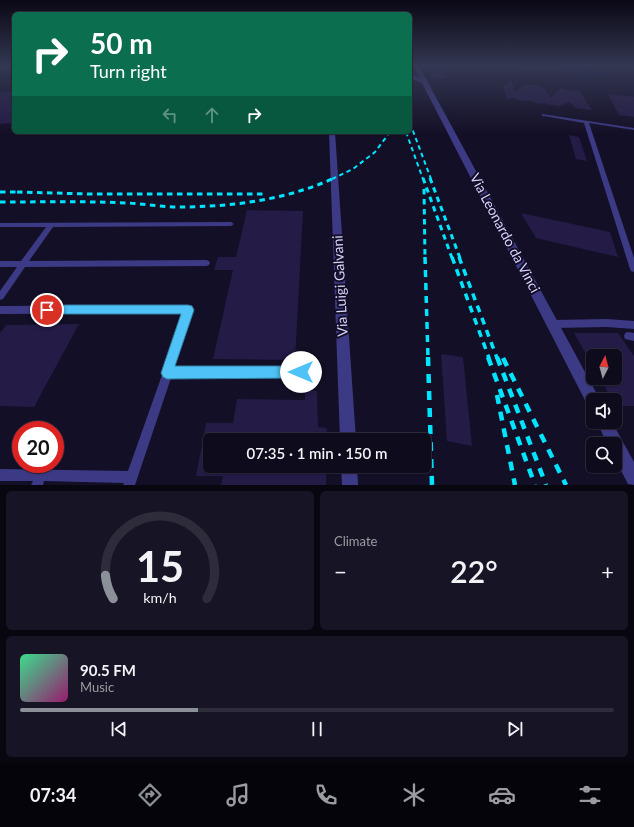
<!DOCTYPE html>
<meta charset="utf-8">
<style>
:root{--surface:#0e0b1c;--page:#171425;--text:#f1f3f6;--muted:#9b9ba3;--line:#2e2b3b;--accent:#8c9099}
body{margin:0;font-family:Lato,sans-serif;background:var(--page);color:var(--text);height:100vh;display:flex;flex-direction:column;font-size:15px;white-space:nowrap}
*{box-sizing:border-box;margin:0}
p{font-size:13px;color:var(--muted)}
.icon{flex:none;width:22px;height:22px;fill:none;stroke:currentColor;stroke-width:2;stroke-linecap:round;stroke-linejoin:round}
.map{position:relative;height:485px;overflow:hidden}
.drawer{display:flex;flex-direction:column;gap:6px;padding:6px;background:#08060f;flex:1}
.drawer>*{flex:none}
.guide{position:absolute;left:12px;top:12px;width:400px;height:122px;border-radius:6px;box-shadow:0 1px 3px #0004,0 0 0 1px var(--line);background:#0b6e4f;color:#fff;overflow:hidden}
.needle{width:26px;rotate:6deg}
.fabs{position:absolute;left:586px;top:349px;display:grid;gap:8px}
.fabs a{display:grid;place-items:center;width:36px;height:36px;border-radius:6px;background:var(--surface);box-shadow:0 1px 3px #0004,0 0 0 1px var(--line);font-size:20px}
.speed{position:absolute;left:12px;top:421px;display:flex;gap:8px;font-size:20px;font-weight:700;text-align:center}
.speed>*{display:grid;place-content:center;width:52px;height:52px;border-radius:50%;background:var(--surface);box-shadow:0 1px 3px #0004,0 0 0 1px var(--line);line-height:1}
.speed .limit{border:6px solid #d22;background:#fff;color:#111}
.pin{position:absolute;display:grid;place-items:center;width:34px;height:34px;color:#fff;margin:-17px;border:2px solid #fff;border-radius:50%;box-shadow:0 1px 4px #0007}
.me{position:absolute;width:44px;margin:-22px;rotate:270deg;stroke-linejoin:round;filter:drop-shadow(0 0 3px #0008)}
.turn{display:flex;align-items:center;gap:14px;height:84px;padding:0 12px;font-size:18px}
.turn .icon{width:52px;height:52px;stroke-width:2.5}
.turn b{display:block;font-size:28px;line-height:34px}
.lanes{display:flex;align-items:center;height:38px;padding:0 12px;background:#0003;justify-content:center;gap:20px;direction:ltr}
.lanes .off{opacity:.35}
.big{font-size:30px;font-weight:600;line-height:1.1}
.drawer .widget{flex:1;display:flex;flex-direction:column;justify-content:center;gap:6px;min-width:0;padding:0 14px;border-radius:6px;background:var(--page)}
.drawer .dial{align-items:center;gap:0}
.dial svg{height:104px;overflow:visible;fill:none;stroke:var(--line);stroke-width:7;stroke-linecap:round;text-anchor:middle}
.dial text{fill:var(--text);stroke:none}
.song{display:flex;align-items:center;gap:12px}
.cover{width:48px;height:48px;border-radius:6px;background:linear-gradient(135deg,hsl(150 70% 55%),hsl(320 70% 35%))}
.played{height:4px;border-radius:2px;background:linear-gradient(90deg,var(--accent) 30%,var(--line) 30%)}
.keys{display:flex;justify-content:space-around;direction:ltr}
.heat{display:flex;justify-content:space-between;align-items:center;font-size:22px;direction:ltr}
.drawer .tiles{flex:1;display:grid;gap:6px;grid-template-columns:1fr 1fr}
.widget:last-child{grid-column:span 2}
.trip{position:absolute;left:203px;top:433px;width:228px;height:40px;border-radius:6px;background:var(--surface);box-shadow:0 1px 3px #0004,0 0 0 1px var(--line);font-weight:600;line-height:40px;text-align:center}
.tab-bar{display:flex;height:64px;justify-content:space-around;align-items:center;background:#06040b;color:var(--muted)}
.tab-bar .icon{width:28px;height:28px}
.tab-bar .on{color:var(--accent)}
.tab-bar b{font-size:18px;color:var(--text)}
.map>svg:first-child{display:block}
.water{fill:#0a1f44}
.building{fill:#241b47}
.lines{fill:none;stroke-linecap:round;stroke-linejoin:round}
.service{fill:#3d3a85;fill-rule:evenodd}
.minor{fill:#3d3a85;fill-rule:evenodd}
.rail-far3{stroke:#00e5ff;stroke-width:2;stroke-dasharray:4.5 3.5;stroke-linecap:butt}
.rail-far2{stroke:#00e5ff;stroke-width:3;stroke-dasharray:5.5 4.5;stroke-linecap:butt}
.rail-far1{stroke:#00e5ff;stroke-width:3.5;stroke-dasharray:7 6;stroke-linecap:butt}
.rail{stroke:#00e5ff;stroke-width:4.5;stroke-dasharray:9 8;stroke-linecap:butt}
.route{fill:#4fc3f7;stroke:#337fa1}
.labels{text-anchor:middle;stroke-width:4;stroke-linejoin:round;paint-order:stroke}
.street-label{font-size:14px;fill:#d9d4ff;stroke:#130f26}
</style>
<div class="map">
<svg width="634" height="485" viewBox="0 0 634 485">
<rect width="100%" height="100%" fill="#130f26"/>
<path class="water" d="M497 66H540L605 73 606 76 549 69 533 70Z"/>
<path class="building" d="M429 68 441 69 447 78H434Z
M511 80 515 92 524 85H536L544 88 551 98 560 88 570 91 579 90 592 110 576 108 569 102 559 106 546 104 547 103 539 104 531 101H522L514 98 507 99 503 86Z
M0 92H14V123L0 124Z
M608 94 634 97V117L619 115Z
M569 135 579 137 587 161 576 159Z
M247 210 303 211 295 360 213 359 233 270H214L218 257H236Z
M521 213 610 232 618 257 536 238Z
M79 324 34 407 0 406V333L6 325Z
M574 333H618L634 356V406H616L615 400H612L600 378H615V356H587Z
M441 354 463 357 472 446 447 441Z
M305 390 317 391 318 427 327 428 326 440H210V466H326V485H221L223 476H196L206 423H233L237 399 305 400Z"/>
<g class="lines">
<path class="service" d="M0 67H14V69H0Z
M542 114 634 128V130L589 123 634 258V272L631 271 630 269 584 123 544 116H542Z
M231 222 234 224 231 226 53 227 29 261 206 260 209 261 210 263 209 265 206 266 25 267 3 299 0 300V291L17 267H0V261H21L46 227H0V223Z
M189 305 192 307 193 309 174 368 301 367 304 369 306 372 304 375 301 377 171 378 135 485H123L124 483 44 481 43 485H31L33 481H0V469L128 471 184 313 0 314V306Z
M607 319 634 321V329L607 327 553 328 550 327 549 324 550 321 553 320Z
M628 332 634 333V341L625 339 624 336 625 333Z"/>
<path class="minor" d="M414 66H419L598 396 600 400H593V408L588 406 422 83 410 78V74L420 78Z
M329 132H335L356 440H340Z
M597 422H612L634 462V485L628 484 615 459V444H607Z
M341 466H357L358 485H342Z"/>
<path class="rail-far3" d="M410 123 431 179
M406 132 423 179
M332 179 353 169 375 152 390 132"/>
<path class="rail-far2" d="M423 178 452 258
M430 178 460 258
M424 189 425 258
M0 192H22
M17 192 89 194H265
M0 202C43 202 85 201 128 203 145 204 162 207 179 207 230 207 287 200 334 178"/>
<path class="rail-far1" d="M425 257 428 358
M452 257 489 358
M459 257 497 358"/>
<path class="rail" d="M428 357 432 485
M488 357 535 485
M497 357 546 485
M503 358 566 485
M497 395 515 485"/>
</g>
<linearGradient id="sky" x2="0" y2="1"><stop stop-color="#0a0815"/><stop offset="0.49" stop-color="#333752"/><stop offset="1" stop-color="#333752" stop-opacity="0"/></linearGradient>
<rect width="634" height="134" fill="url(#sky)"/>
<path class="route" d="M47 305H188L192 306 194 310 175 366H301L305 367 307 372 305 376 301 378 167 379 163 377 161 373 181 314H47L43 313 42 310 43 306Z"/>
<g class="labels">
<g class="street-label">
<text transform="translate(505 233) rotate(62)" y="5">Via Leonardo da Vinci</text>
<text transform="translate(340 286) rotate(-93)" y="5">Via Luigi Galvani</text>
</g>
</g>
</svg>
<div class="fabs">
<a><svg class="needle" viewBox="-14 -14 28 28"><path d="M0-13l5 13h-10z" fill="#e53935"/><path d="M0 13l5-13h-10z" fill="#9b9ba3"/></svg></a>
<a><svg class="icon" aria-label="sound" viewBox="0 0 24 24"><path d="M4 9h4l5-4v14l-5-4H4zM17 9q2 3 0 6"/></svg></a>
<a><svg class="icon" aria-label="search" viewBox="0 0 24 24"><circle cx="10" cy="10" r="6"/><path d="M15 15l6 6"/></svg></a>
</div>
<div class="speed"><div class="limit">20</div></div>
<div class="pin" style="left:47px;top:310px;background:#d93025"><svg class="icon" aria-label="arrive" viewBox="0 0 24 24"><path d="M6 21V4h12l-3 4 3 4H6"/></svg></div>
<svg class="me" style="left:301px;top:372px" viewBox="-20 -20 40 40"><circle r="19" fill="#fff"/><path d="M0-13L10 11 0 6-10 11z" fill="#4fc3f7"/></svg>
<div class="trip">07:35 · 1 min · 150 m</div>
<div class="guide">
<div class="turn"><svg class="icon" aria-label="right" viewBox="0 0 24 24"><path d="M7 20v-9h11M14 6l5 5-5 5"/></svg><div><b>50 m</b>Turn right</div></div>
<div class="lanes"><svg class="icon off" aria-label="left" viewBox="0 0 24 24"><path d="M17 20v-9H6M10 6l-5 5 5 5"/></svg><svg class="icon off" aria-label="ahead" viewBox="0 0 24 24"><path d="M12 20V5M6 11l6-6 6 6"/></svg><svg class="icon" aria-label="right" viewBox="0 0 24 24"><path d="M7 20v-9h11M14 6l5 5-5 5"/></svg></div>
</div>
</div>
<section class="drawer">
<div class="tiles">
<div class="widget dial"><svg viewBox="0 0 100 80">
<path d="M14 69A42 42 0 1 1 86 69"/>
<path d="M14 69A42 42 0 0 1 8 51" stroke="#8c9099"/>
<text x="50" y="56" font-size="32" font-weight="700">15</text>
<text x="50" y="72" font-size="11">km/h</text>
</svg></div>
<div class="widget"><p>Climate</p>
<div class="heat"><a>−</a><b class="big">22°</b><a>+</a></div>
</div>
<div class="widget">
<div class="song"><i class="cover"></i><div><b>90.5 FM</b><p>Music</p></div></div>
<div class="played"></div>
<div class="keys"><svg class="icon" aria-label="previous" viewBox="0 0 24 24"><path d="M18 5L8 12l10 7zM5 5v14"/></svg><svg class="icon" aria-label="pause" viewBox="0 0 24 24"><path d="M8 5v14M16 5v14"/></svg><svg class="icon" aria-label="next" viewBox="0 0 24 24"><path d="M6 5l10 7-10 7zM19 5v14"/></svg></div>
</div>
</div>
</section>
<nav class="tab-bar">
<b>07:34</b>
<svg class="icon on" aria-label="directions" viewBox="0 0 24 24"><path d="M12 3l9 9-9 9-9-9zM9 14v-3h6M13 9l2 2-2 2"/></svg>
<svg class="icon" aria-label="music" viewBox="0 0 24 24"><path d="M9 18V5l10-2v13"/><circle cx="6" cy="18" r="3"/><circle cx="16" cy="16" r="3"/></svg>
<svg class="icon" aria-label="phone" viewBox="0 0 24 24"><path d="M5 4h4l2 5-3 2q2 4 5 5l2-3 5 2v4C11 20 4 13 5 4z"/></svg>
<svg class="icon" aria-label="climate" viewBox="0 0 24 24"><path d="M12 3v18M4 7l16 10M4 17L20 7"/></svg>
<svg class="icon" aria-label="car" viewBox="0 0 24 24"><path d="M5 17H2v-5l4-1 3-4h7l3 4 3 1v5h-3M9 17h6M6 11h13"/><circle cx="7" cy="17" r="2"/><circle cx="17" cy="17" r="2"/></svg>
<svg class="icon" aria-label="filters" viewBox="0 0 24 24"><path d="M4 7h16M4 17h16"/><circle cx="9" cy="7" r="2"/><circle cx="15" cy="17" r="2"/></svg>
</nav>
